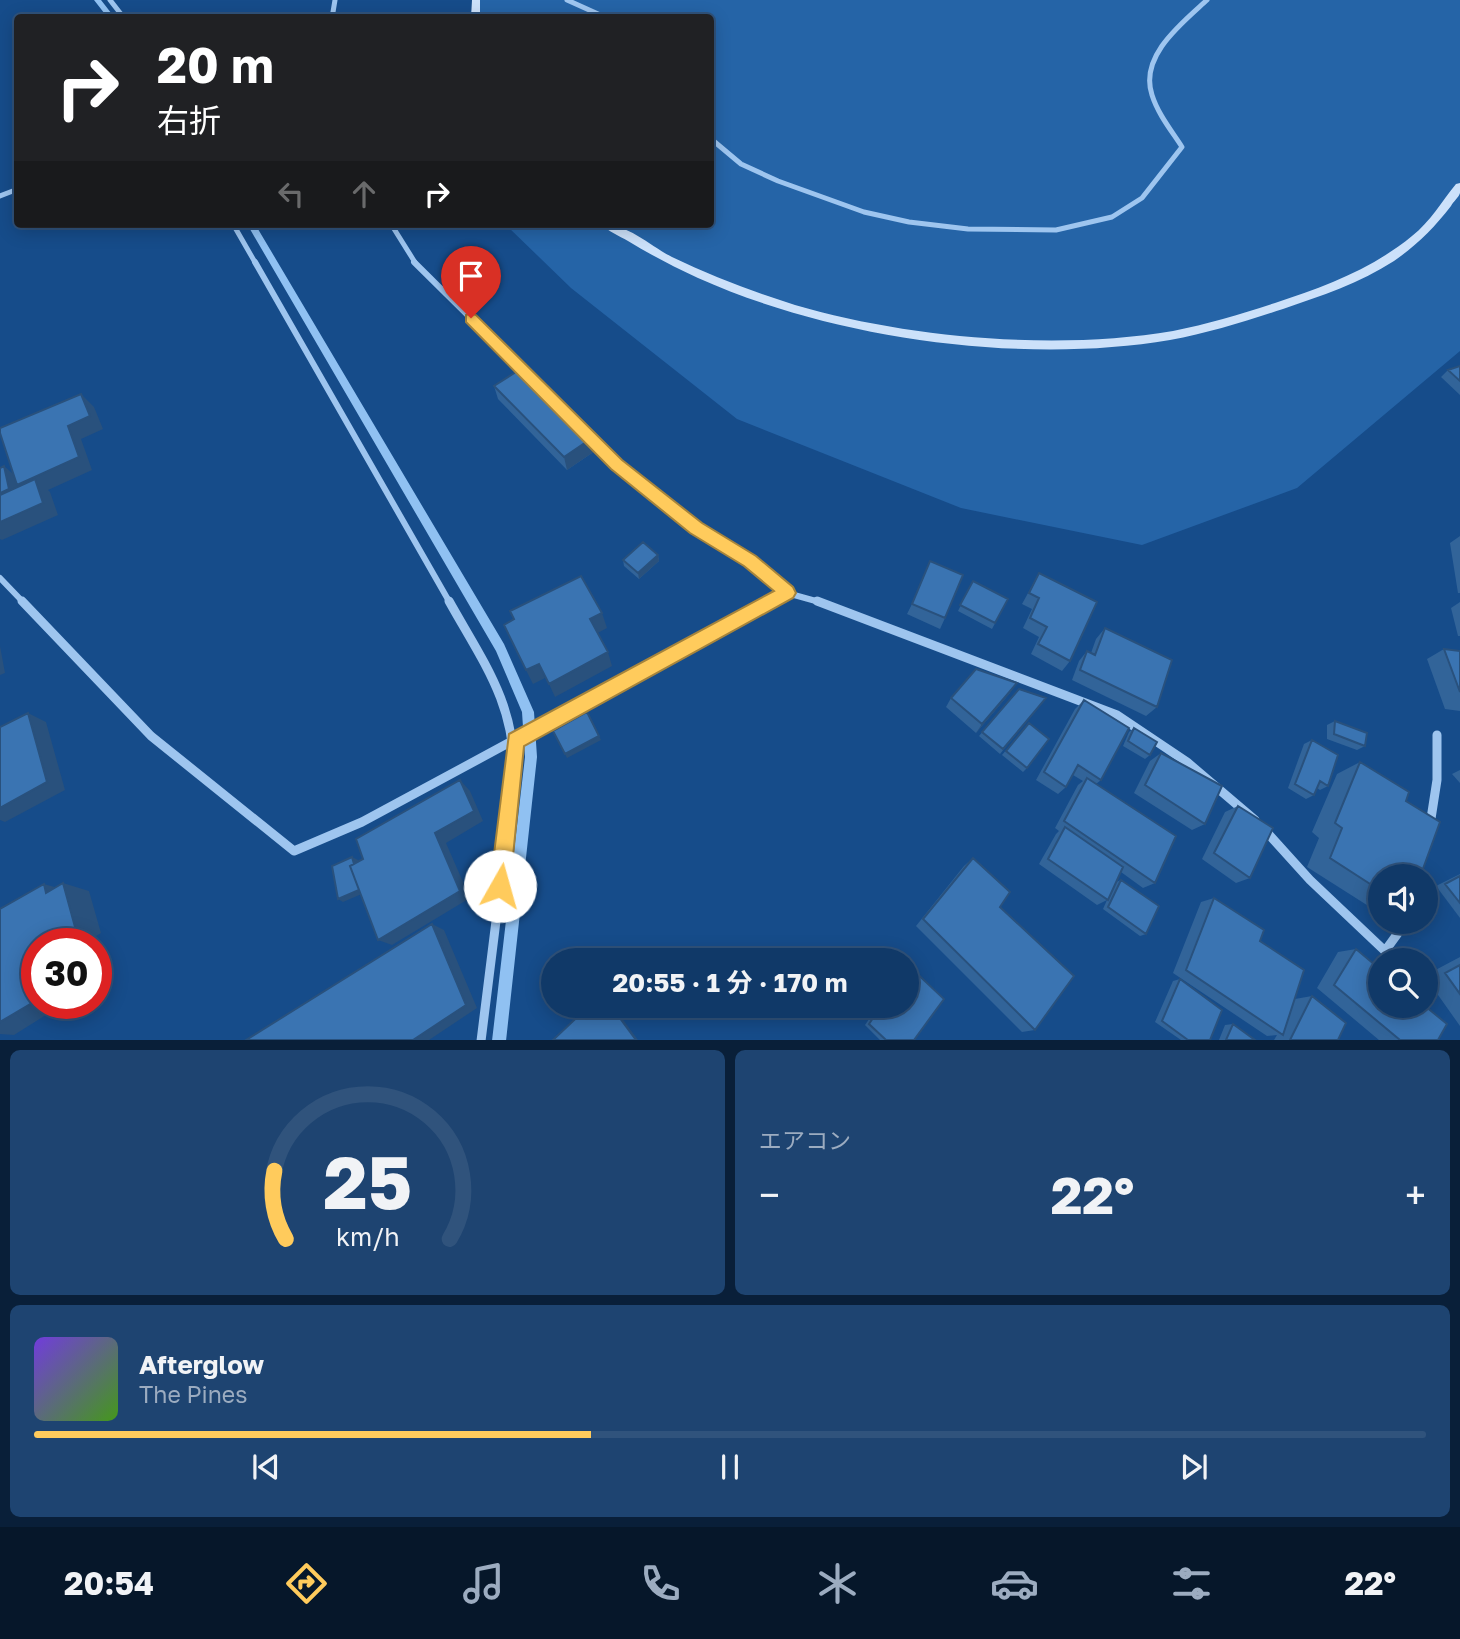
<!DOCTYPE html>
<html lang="ja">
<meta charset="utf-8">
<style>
:root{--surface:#103968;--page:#1e4471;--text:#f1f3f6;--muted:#9cacc0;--line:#30537c;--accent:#ffcb5c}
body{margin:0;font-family:"Golos Text","Noto Sans JP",sans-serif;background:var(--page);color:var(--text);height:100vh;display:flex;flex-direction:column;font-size:26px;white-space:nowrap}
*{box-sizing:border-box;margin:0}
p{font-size:23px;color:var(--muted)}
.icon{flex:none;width:38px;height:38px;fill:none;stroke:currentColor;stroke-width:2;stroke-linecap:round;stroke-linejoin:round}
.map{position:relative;height:1040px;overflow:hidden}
.side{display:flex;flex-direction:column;gap:10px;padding:10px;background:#091f39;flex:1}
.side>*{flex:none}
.hud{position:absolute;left:14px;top:14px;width:700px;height:214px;border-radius:7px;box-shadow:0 4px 18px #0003,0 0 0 2px var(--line);background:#202124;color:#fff;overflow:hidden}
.tools{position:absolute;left:1368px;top:864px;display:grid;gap:14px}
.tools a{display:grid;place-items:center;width:70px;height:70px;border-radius:50%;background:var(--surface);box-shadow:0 4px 18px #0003,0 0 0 2px var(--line);font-size:35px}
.speed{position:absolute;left:21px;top:928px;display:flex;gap:14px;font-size:35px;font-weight:700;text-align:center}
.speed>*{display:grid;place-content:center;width:91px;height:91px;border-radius:50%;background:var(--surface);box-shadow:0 4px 18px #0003,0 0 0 2px var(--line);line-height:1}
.speed .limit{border:10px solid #d22;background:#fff;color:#111}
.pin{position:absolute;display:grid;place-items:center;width:60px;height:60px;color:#fff;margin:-72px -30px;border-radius:50% 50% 50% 0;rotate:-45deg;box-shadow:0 0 7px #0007}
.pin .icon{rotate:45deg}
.me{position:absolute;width:77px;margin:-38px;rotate:7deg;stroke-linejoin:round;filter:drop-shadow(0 0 5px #0008)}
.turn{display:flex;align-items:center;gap:24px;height:147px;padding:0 28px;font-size:32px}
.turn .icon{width:91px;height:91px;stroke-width:2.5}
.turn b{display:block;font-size:49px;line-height:60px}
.lanes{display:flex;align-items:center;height:66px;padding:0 28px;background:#0003;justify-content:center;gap:35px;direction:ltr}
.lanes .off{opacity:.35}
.big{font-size:52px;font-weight:700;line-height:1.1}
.side .widget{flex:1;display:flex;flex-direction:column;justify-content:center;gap:10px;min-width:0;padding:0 24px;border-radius:10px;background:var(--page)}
.side .dial{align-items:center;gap:0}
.dial svg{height:182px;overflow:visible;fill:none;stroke:var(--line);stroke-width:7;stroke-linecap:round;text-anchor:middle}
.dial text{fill:var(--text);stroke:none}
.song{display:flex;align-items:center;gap:21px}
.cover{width:84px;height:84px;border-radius:10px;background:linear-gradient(135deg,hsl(260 70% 55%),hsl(100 70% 35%))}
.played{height:7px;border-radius:4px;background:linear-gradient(90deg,var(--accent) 40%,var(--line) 40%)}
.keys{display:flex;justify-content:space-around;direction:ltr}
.heat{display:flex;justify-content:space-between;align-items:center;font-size:38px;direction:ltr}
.side .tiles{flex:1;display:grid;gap:10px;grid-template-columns:1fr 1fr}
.widget:last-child{grid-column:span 2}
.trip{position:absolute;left:541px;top:948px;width:378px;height:70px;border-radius:35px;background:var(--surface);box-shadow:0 4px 18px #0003,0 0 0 2px var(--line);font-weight:700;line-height:70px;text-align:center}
.dock{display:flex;height:112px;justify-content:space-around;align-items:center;background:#06172a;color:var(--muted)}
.dock .icon{width:49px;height:49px}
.dock .active{color:var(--accent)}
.dock b{font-size:32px;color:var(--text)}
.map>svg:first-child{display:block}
.green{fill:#2564a7}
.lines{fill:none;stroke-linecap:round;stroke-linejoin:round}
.stream{fill:#90c1f2;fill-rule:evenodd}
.street-far2{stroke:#9ec5ef;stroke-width:5}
.street-far1{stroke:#9ec5ef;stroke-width:6}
.street{stroke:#9ec5ef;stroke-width:9}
.secondary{fill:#cce1fa;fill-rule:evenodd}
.wall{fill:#326499}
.shaded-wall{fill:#29517d}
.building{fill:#3a74b2;stroke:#29517d;stroke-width:2}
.route{fill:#ffcb5c;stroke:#a6843c;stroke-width:2}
</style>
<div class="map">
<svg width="1460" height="1041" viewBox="0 0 1460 1041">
<rect width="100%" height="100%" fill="#164c8a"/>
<path class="green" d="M478 0H1460V351L1297 488 1142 545 961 508 737 419 571 288 505 224H710V18H467Z"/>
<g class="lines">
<path class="stream" d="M94 0H101L115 18H108Z
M247 224H255L504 644 534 712 537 757 506 1041H492L525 757 522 712 496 651Z"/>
<path class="street-far2" d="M110 0 124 18
M567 0 607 18
M332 18 335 0
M710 138 741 164 778 181 864 212 909 222 968 229 1056 230 1112 217 1142 198 1182 147C1171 130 1158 114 1152 95 1139 56 1182 23 1207 0
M0 196 18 189
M233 224 256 264
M391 224 416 264"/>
<path class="street-far1" d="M255 262 450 603
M414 262 526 373
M588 436 617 464 696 528 750 561 787 593 823 603
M0 578 24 603
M769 603 787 593"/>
<path class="street" d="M22 601 151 736 294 851 362 822 772 601
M449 601C483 662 516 704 514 777L481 1041
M817 601 1117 715 1187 762 1255 820
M1430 825 1437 780V735
M1263 828 1310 880 1385 951 1391 961
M1385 951 1406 922"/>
<path class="secondary" d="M472 0H480V18H471Z
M1460 183C1460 186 1460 190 1460 193 1459 197 1453 202 1451 206 1434 228 1417 245 1394 261 1360 283 1321 296 1283 309 1246 321 1209 333 1170 340 1023 365 834 339 698 278 674 267 651 255 628 241 619 236 608 231 601 224 628 224 649 245 672 257 712 276 753 292 795 305 908 338 1056 351 1173 331 1208 324 1241 314 1275 303 1324 287 1372 269 1412 236 1430 222 1442 201 1456 184Z"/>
</g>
<path class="wall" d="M1460 366V395L1441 377 1448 370Z
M494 386 592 438 595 451 567 470 498 399Z
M1460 536V593H1458L1450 543Z
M658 555 659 561 639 579 624 566 623 560Z
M1039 573 1070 661 1062 671 1031 654 1039 637 1023 628 1032 609 1022 604Z
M973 581 1008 599 992 629 958 611Z
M1460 602V636H1458L1451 608Z
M912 604 945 618 940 629 907 614Z
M1105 628 1157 707 1146 716 1072 680 1079 661 1087 651 1091 653 1096 639Z
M1444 649 1460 651V711L1445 709 1427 659Z
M1019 689 1046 698 1000 754 979 736Z
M1010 693 976 733 946 707 951 698Z
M1084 700 1101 780 1096 784 1155 883 1143 888 1121 872 1116 882 1121 880 1146 934 1140 936 1103 909 1107 900 1097 905 1039 864 1056 834 1059 831 1055 828 1078 785 1083 781 1073 775 1066 787 1058 794 1036 780 1075 709Z
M1335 721 1365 746 1357 750 1327 739V725Z
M1029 723 1027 768 1023 772 1002 755Z
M1134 728 1150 755 1145 759 1123 746 1129 732Z
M1312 740 1328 786 1320 790 1317 788 1314 795 1306 799 1288 788 1304 744Z
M1161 753 1205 824 1192 830 1134 793 1150 761Z
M1360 762 1381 877V914L1307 867 1319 838 1312 832 1337 774Z
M1460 770V783L1452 774Z
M1238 806 1250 878 1236 883 1202 859 1225 812Z
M973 858 1000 907 1035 1030 1022 1032 916 926 964 866Z
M1460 874V918L1436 886Z
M1214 898 1260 941 1295 999 1312 996 1338 1040H1274L1277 1035 1267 1036 1173 973 1201 902Z
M1356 949 1438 1040H1379L1317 988 1338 952Z
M1460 957V1026L1426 978V975Z
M910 967 914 1040H880L865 1025 878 1006H906V969Z
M1180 979 1210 1040H1181L1155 1022 1173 981Z
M1233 1024 1255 1040H1219L1225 1025Z"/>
<path class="shaded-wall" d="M81 394 94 407 103 429 81 439 92 470 48 490 50 492 58 515 2 540 0 539V493L4 466 19 479 68 426Z
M592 438 595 451 567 470 564 457Z
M658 555 659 561 639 579 638 573Z
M602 613 607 628 594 635 590 619Z
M0 646 5 673 0 675Z
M608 652 612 666 555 697 549 684Z
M539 664 545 678 533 684 526 670Z
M1017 683 1010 693 976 733 982 724Z
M28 713 46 722 65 790 5 822 0 820V808Z
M599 736 601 740 567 758 565 754Z
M460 780 470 791 483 821 446 843 470 898 392 945 378 940 435 833Z
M352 857 358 860 364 893 343 902 338 899Z
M63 883 89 891 101 933 85 943H59L44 884 65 890Z
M432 924 444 930 477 1008 429 1040H413Z
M37 1000V1003H65L14 1035 0 1034V1022Z
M611 1006H613L638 1040H636Z"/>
<path class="building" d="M1460 366V381L1448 370Z
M522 368 592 438 564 457 494 386Z
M81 394 90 416 68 426 79 457 17 485 0 433V428Z
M4 466 9 489 0 493V468Z
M35 479 43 503 0 522V495Z
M643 542 658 555 638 573 623 560Z
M930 561 963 575 945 618 912 604Z
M1039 573 1097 602 1070 661 1038 644 1047 627 1030 618 1039 598 1029 593Z
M581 576 602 613 590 619 608 652 549 684 539 664 526 670 504 625 514 619 510 611Z
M973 581 1008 599 995 623 960 605Z
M1105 628 1172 660 1157 707 1080 670 1087 651 1095 655Z
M1444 649 1460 651V692Z
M976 669 1017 683 982 724 951 698Z
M1019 689 1046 698 1003 749 982 732Z
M1084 700 1129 728 1101 780 1078 765 1066 787 1044 772Z
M587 712 599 736 565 754 553 731Z
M28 713 47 782 0 808V727Z
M1335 721 1367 733 1365 746 1334 734Z
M1029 723 1049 739 1027 768 1006 751Z
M1134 728 1157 742 1150 755 1128 741Z
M1312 740 1338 755 1328 786 1320 781 1314 795 1295 784Z
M1161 753 1222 786 1205 824 1145 785Z
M1360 762 1409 792 1406 801 1440 822 1420 877H1381V891L1330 858 1342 828 1335 823Z
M1087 778 1176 836 1155 883 1064 821Z
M460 780 474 811 435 833 460 891 378 940 350 866 363 859 356 839Z
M1238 806 1273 828 1250 878 1214 853Z
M1065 827 1123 867 1108 900 1048 859Z
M352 857 354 864 350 866 359 890 338 899 332 866Z
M973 858 1010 892 1000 907 1074 976 1035 1030 923 919Z
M1460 876V903L1445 884Z
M1121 880 1159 906 1146 934 1108 907Z
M63 883 75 927 58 937 59 943H37V1000L0 1022V909L44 884 46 893Z
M1214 898 1264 930 1260 941 1304 970 1283 1035 1186 970Z
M432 924 466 1005 413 1040H246Z
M1356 949 1381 970V1006H1425L1447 1024 1438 1040H1400L1334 985Z
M1460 965V994L1445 973Z
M910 967 944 999 914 1040H886L869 1024 881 1006H906V972Z
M1180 979 1222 1010 1210 1040H1188L1162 1021Z
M1312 996 1346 1023 1338 1040H1290Z
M589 1006H611L636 1040H553Z
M1233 1024 1255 1040H1226Z"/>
<path class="route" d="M471 313 476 315 622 460 702 523 756 556 793 587 796 593 793 598 524 746 510 886 507 893 500 896 493 893 490 886 509 734 774 591 744 566 690 533 611 469 466 322V315Z"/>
</svg>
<div class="tools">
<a><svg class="icon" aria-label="sound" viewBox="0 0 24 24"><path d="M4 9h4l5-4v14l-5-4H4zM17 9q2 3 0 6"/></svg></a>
<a><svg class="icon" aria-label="search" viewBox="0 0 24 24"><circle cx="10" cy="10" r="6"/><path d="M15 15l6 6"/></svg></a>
</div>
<div class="speed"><div class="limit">30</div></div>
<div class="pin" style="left:471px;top:318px;background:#d93025"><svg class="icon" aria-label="arrive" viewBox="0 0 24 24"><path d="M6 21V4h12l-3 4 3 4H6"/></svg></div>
<svg class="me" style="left:500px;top:886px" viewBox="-20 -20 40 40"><circle r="19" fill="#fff"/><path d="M0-13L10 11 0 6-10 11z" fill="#ffcb5c"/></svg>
<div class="trip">20:55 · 1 分 · 170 m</div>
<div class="hud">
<div class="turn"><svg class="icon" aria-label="right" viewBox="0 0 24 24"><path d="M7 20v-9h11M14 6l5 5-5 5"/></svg><div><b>20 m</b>右折</div></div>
<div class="lanes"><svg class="icon off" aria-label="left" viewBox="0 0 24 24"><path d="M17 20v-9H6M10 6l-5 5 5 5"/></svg><svg class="icon off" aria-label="ahead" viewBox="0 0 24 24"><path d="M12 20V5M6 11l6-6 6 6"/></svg><svg class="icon" aria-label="right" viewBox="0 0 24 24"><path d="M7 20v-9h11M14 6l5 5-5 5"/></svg></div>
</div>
</div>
<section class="side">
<div class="tiles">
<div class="widget dial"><svg viewBox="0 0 100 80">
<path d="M14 69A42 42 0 1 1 86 69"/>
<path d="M14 69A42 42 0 0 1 9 39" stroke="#ffcb5c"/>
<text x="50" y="56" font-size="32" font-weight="700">25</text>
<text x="50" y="72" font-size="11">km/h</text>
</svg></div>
<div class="widget"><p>エアコン</p>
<div class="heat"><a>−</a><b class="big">22°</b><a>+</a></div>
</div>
<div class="widget">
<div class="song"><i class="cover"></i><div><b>Afterglow</b><p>The Pines</p></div></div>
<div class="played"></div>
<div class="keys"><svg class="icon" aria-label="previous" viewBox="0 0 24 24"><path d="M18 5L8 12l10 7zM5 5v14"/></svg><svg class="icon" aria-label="pause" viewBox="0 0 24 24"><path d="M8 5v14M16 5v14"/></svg><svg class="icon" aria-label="next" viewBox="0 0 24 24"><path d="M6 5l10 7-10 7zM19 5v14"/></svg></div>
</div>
</div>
</section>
<nav class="dock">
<b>20:54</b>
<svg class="icon active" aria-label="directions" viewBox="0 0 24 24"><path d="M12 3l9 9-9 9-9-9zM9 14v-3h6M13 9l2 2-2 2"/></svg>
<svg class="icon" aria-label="music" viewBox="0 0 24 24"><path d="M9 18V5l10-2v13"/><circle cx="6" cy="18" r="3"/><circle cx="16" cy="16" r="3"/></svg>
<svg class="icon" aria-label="phone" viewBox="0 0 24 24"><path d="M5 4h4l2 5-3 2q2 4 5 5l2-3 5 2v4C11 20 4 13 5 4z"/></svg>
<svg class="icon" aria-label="climate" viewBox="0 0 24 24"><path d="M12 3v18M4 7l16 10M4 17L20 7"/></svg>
<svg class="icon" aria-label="car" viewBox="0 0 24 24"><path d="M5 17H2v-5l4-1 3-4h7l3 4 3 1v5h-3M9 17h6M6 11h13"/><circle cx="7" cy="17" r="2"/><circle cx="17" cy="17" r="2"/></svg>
<svg class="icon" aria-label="filters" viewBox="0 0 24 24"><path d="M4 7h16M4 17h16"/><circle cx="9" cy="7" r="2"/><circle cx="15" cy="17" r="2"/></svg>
<b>22°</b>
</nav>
